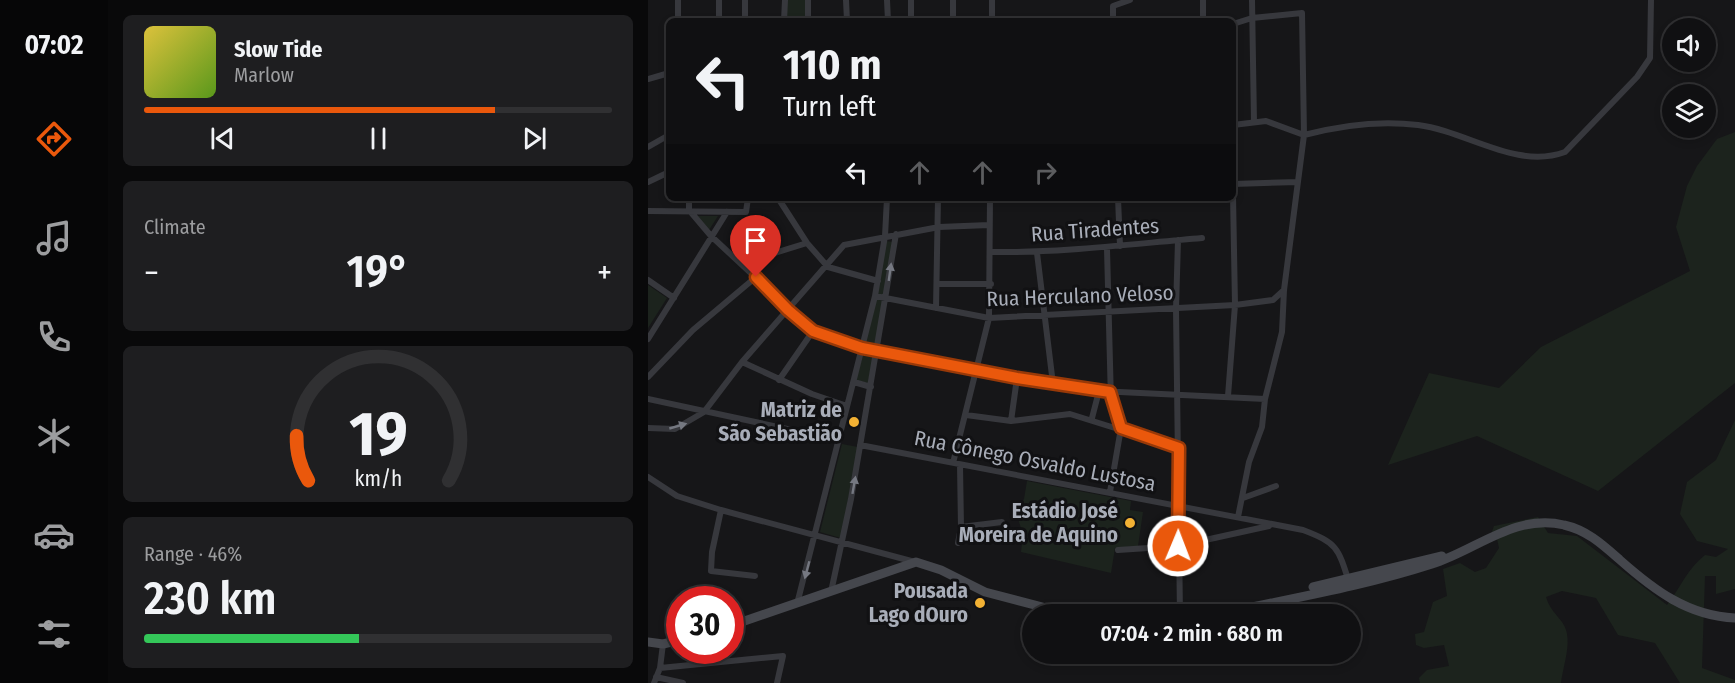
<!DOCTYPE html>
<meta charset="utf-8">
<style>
:root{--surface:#101012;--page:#1e1e20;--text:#f1f3f6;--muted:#9c9d9f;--line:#303032;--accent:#ea580c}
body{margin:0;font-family:"Fira Sans Condensed",sans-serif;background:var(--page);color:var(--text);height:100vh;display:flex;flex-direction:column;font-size:22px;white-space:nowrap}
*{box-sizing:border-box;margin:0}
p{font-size:20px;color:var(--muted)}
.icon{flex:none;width:33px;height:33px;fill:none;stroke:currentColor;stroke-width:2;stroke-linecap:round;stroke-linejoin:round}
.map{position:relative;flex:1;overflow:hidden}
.sheet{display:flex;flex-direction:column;gap:15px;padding:15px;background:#09090a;width:540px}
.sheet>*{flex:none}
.guide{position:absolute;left:18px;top:18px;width:570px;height:183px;border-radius:9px;box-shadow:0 3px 9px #0003,0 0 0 2px var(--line);background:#101012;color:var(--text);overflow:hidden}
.tools{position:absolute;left:1014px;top:18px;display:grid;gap:12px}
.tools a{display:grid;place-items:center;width:54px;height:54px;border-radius:50%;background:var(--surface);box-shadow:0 3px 9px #0003,0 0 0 2px var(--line);font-size:30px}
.speed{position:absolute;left:18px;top:586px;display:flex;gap:12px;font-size:30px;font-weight:700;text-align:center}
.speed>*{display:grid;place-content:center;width:78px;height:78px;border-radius:50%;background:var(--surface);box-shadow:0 3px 9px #0003,0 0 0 2px var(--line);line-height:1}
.speed .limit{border:9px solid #d22;background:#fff;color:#111}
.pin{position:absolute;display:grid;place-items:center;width:51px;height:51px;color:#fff;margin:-62px -26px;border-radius:50% 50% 50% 0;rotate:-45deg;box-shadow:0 0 6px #0007}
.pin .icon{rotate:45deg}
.me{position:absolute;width:66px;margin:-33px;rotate:1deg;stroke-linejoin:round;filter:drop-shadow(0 0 4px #0008)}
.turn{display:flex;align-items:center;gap:21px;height:126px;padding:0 18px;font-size:27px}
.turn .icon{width:78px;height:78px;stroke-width:2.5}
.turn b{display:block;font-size:42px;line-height:51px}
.lanes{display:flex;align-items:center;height:57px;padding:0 18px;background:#0003;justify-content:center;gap:30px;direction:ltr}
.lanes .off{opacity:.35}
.big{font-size:45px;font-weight:600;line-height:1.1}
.sheet .card{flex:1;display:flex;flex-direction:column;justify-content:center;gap:9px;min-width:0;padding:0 21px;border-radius:9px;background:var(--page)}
.sheet .dial{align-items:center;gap:0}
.dial svg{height:156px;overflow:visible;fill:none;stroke:var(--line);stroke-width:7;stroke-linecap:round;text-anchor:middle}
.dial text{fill:var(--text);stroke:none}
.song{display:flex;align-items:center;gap:18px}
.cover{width:72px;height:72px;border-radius:9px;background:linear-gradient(135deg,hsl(50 70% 55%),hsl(90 70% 35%))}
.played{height:6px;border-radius:3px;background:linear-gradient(90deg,var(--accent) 75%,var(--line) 75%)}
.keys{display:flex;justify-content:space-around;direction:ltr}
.heat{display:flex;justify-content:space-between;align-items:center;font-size:33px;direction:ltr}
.charge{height:9px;border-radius:4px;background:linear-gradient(90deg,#34c759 46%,var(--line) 0)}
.trip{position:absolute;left:374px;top:604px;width:339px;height:60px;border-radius:30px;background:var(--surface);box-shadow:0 3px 9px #0003,0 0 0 2px var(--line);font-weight:600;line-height:60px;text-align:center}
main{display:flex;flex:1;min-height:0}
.dock{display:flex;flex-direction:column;width:108px;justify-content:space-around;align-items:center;background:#060607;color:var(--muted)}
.dock .icon{width:42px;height:42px}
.dock .active{color:var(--accent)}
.dock b{font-size:27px;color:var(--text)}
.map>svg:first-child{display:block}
.green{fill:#1c231d}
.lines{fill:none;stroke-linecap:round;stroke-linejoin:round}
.minor{stroke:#37383d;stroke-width:6}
.secondary{stroke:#45474d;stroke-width:9}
.oneway{fill:#757881}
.route-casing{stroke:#983908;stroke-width:15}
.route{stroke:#ea580c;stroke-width:10}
.poi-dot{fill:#f2b134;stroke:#111113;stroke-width:2}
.labels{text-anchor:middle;stroke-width:6;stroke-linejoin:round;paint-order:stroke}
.street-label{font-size:21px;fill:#a8adb8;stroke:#111113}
.poi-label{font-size:21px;font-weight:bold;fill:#a8adb8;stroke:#111113;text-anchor:end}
</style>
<main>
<nav class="dock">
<b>07:02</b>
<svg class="icon active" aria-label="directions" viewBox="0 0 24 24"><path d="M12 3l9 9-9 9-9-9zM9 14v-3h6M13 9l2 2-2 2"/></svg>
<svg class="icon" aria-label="music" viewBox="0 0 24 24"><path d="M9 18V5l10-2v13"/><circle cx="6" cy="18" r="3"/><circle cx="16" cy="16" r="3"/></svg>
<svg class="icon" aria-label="phone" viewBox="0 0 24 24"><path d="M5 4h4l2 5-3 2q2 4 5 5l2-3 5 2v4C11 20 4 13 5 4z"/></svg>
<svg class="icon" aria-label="climate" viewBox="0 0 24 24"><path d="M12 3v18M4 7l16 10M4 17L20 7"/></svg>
<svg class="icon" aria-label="car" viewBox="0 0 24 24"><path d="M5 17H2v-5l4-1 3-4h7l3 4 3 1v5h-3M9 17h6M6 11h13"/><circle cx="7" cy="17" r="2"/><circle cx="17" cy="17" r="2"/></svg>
<svg class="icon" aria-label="filters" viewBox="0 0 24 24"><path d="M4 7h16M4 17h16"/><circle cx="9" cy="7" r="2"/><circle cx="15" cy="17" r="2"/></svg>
</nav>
<section class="sheet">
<div class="card">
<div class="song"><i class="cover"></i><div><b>Slow Tide</b><p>Marlow</p></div></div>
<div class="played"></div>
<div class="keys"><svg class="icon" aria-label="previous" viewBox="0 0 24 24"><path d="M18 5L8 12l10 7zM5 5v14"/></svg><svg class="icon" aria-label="pause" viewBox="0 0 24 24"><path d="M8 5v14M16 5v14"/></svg><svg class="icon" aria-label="next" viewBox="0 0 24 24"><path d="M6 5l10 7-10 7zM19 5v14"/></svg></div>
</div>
<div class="card"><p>Climate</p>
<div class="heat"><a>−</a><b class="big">19°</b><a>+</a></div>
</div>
<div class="card dial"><svg viewBox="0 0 100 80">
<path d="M14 69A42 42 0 1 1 86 69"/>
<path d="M14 69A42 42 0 0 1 8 46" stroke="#ea580c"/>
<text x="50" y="56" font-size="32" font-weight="700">19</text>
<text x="50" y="72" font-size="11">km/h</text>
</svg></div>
<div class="card"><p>Range · 46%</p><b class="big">230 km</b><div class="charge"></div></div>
</section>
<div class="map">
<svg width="1087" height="683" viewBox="0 0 1087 683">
<rect width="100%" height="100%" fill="#161618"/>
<path class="green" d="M138 0H159V19H138Z
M1087 132V383L950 491 829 436 740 465 781 373 851 388 893 347 1042 271 1028 227 1039 186 1049 166 1069 139Z
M48 216H70L61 230Z
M238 241 245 242 237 296 228 294Z
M0 285 19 298 0 328Z
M227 299 236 301 227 347 217 345Z
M216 351 226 353 220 383 208 380Z
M1087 420V589L1068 594V576H1057L1054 668 1087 680V683H1032L1007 643 970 635 948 598 914 591 898 597C902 612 915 619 918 630 923 646 915 666 913 683H772L771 678 779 670 801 666 796 645 776 648 768 645 767 634 776 632 785 602 799 596 795 569 812 563 827 572 838 568 851 548 848 534 842 537 846 526 890 517 900 533 929 536 1019 605C1033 587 1039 569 1057 555L1068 557 1080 549 1049 541 1032 514 1039 482 1068 460Z
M194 444 210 447 193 538 172 532Z
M379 481 483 501 482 510 495 512 490 546 467 548 463 573 373 552 375 534 367 510 376 499Z"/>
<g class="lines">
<path class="minor" d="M71 0V20
M198 0 199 21
M239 0 240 21
M555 0V21
M604 0 606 122
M71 19 142 21
M97 19V0
M30 21V0
M136 21 137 0
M160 21V0
M263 21V0
M305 21V0
M344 21V0
M465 21V6L482 0
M585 24 604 18 654 13 656 135 636 290 634 332 617 399 614 427 601 462 590 517
M0 79 21 73
M585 125 618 121 656 135
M656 135C694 125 731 120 770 125 819 131 868 170 917 152L989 77 1002 58 1003 0
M0 147 21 135
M0 182 21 172
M585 184 650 182
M41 198V210L63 236 165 331 214 348 451 391 617 399
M130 198 159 243 180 267 230 281
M470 198 472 246
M0 211 98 212 100 198
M530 240 528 309 532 615
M459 249 463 401 473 428 462 492
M343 252C414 253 483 244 554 238
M389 253 405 384
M94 263 159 243
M0 280 26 298
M290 284H343
M227 296 341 318 587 305 625 300 636 290
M288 308 290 198
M0 339 79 212
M94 362 164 394 199 406
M0 377 45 330 108 277
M131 380 165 331
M206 382 223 387
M580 396 587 305 585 195
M0 399 191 440
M318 415 363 421 422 414 531 448
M444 418 451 391
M363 421 369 378
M0 428 27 429 56 412 94 362 196 245 291 227 341 225
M212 445 655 530C689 543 690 547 701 582
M305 463 341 318 342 198
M0 477 29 496 73 510 267 562
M595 498 628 486
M73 510 64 552 63 571 107 576
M313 527 354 522
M310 543 313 527 312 465
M470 550 530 546 621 526
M183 592 203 499 248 234
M149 604 227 296 237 236 239 198
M12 668 135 656 129 683
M8 677 35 683
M6 683 12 668 15 644"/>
<path class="secondary" d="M665 587 794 556
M546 615 573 609
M567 615C639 599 713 587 784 564 827 551 867 513 916 525 939 530 955 545 972 560 1006 590 1040 616 1087 618
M82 626 268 562 293 570 337 592 425 615
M0 642 15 644 32 640"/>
</g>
<defs><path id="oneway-solid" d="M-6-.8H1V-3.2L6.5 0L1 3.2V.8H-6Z" transform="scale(1.5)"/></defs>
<g class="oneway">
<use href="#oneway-solid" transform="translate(242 272) rotate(-82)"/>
<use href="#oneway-solid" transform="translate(30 426) rotate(-16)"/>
<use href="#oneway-solid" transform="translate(206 485) rotate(-80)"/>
<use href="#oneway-solid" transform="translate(159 570) rotate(105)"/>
</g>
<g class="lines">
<g class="route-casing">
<path id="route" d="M108 277 140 310 165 331 214 348 369 378 462 392 473 428 531 448 530 546"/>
</g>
<use href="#route" class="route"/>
</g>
<g class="poi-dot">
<circle cx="206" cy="422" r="6"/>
<circle cx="482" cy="523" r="6"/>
<circle cx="332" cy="603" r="6"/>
</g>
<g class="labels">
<g class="street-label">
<text transform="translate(447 230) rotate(-4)" y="7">Rua Tiradentes</text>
<text transform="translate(432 296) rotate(-2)" y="7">Rua Herculano Veloso</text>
<text transform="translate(387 461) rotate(11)" y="7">Rua Cônego Osvaldo Lustosa</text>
</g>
<g class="poi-label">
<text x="194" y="417">Matriz de<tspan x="194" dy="24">São Sebastião</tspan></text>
<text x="470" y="518">Estádio José<tspan x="470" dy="24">Moreira de Aquino</tspan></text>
<text x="320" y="598">Pousada<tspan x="320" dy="24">Lago dOuro</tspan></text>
</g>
</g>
</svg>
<div class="tools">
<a><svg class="icon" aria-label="sound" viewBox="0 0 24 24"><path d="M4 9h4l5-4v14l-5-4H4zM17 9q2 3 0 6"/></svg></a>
<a><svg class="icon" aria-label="layers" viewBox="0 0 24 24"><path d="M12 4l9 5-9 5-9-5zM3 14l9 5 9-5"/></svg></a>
</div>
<div class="speed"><div class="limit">30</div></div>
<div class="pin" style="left:108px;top:277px;background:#d93025"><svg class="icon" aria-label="arrive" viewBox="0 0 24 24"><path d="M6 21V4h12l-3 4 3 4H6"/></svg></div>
<svg class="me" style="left:530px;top:546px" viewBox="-20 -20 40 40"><circle r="17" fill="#ea580c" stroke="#fff" stroke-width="3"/><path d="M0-11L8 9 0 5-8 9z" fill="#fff"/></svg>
<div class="trip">07:04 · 2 min · 680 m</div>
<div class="guide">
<div class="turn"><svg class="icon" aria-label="left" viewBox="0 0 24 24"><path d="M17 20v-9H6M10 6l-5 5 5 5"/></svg><div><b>110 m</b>Turn left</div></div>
<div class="lanes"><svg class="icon" aria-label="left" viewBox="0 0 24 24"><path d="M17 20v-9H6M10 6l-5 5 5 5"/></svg><svg class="icon off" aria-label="ahead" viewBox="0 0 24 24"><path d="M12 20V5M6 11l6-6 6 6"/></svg><svg class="icon off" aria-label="ahead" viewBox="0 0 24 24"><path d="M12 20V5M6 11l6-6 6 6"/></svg><svg class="icon off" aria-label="right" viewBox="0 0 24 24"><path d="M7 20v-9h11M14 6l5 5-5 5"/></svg></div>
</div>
</div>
</main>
